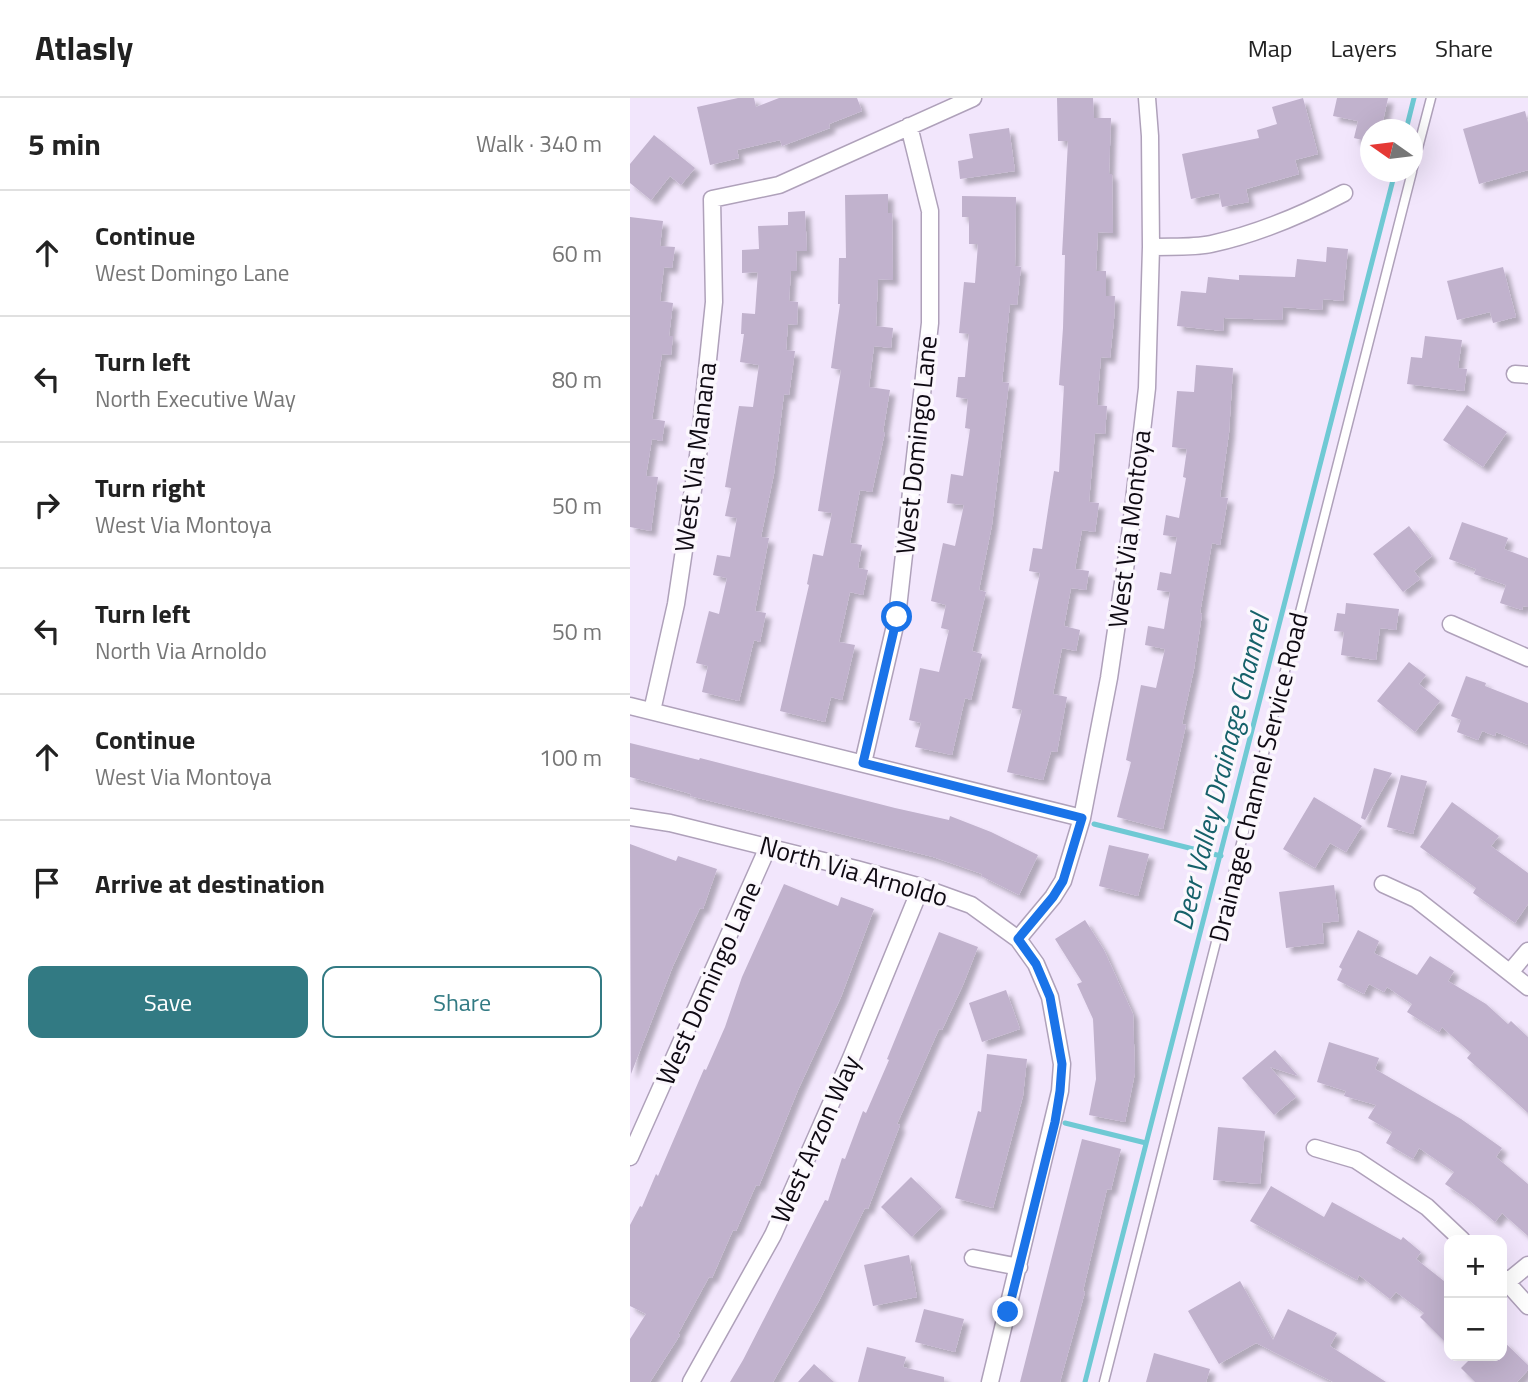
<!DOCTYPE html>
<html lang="en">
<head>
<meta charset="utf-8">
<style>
	:root { --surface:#fff; --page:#f6f6f6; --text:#222; --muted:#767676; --line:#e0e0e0; --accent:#327a83 }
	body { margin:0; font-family:"Titillium Web",sans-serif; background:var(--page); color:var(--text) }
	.controls { position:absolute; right:21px; bottom:21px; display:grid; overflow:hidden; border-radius:14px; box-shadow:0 7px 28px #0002 }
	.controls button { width:63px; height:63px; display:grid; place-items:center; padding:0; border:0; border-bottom:2px solid var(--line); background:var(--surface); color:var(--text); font:35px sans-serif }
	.compass { position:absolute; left:730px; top:21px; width:63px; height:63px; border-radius:50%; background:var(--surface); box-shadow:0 7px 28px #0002; rotate:284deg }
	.stop { position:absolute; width:21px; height:21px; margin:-16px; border:5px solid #1a73e8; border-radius:50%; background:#fff }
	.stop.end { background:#1a73e8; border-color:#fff; box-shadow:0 2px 7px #0008 }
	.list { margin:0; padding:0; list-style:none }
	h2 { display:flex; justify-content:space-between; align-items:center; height:91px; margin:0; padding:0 28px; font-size:30px }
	h2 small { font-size:23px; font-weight:400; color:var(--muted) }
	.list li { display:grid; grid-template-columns:46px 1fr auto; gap:21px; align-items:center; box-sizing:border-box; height:126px; padding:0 28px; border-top:2px solid var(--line) }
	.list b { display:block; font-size:26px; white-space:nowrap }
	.list p { margin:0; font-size:23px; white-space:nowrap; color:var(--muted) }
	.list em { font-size:23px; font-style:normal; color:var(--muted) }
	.actions { display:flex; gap:14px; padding:21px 28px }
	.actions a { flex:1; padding:16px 0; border:2px solid var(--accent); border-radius:14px; text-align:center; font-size:24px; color:var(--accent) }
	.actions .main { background:var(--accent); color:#fff }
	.icon { flex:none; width:38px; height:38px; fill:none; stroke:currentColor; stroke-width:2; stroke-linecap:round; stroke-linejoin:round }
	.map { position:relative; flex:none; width:898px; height:1284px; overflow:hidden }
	header { display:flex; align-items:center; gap:42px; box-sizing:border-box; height:98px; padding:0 35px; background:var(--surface); border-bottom:2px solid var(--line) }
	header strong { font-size:33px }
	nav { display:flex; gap:38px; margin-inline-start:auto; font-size:24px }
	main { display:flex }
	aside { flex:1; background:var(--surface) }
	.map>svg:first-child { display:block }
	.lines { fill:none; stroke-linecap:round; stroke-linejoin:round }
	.stream { stroke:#6fc9d4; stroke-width:5 }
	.building { fill:#c1b2cd; filter:url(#shadow) }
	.service-casing { stroke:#afa1ba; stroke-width:11 }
	.minor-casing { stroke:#afa1ba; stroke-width:19 }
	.service { stroke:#fff; stroke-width:8 }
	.minor { stroke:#fff; stroke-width:16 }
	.route { stroke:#1a73e8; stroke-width:9 }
	.labels { text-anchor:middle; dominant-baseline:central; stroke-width:7; stroke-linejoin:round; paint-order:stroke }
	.street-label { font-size:26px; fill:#0f0a13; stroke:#fbf7fd }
	.water-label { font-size:28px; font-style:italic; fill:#16616a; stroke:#fbf7fd }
</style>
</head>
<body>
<header>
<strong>Atlasly</strong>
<nav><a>Map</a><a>Layers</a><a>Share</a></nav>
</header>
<main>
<aside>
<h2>5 min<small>Walk · 340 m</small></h2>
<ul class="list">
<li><svg class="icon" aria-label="ahead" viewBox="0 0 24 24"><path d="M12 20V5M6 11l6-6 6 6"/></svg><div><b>Continue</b><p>West Domingo Lane</p></div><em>60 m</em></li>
<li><svg class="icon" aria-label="left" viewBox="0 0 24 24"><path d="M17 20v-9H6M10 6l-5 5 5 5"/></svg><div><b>Turn left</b><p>North Executive Way</p></div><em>80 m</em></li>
<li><svg class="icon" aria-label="right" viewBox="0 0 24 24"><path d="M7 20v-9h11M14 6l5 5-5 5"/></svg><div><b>Turn right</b><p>West Via Montoya</p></div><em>50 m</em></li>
<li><svg class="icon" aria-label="left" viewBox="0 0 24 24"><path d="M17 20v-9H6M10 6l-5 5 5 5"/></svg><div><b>Turn left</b><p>North Via Arnoldo</p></div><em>50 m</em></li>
<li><svg class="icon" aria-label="ahead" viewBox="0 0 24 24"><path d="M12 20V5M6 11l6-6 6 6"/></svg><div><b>Continue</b><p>West Via Montoya</p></div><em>100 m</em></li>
<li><svg class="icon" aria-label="arrive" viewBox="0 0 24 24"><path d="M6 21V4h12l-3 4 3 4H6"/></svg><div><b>Arrive at destination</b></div></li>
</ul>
<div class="actions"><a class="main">Save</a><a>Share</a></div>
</aside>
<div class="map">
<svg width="898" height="1284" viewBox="0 0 898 1284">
	<defs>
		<filter id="shadow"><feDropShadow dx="5.5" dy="5.5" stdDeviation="2" flood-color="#0004"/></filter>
	</defs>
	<rect width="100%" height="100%" fill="#f2e6fc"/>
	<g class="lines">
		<path class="stream" d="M 776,32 L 784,0
			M 464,726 L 591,758
			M 435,1025 L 516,1045
			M 455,1284 L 765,74"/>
	</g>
	<path class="building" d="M 108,0 L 124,0 L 126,9 L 149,0 L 227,0 L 232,13 L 199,26 L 200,30 L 152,48 L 150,42 L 107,52 L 109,60 L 80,67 L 67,9 Z
		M 427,0 L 463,0 L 464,20 L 481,20 L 479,76 L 482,76 L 483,135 L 468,134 L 466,173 L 476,173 L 476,198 L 485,198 L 484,222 L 480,260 L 471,259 L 467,307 L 477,308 L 475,336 L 465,335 L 459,404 L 469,405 L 465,434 L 452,432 L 445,471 L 459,473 L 456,492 L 441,490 L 434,528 L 450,532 L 446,553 L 432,550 L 423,596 L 437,599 L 427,654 L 421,653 L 413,682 L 377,674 L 392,612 L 382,610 L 410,475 L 399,473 L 403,450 L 412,451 L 424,373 L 429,374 L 434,288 L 429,287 L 433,230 L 435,157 L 432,157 L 438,43 L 428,43 Z
		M 673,0 L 688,56 L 665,62 L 669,76 L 616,91 L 619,104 L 592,109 L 589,95 L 561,101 L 552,56 L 629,40 L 627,32 L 647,26 L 642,9 Z
		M 707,0 L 758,0 L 751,32 L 740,32 L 740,44 L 724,40 L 728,23 L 703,18 Z
		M 895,13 L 898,25 L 898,72 L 849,86 L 833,31 Z
		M 379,30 L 385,73 L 330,81 L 328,63 L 343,60 L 339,36 Z
		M 24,37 L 65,70 L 51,87 L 40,78 L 21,102 L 0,85 L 0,66 Z
		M 258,96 L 258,115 L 262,115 L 263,182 L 248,181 L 246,228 L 263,230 L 261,250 L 244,248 L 239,289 L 260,292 L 253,334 L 255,334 L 242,394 L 230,392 L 220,445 L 232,447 L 228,470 L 238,472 L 233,497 L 220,494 L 209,544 L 225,547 L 212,602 L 201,599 L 195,624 L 150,613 L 179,487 L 177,486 L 183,456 L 193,458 L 202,415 L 188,413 L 211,272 L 201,270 L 210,206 L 208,206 L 209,160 L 216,160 L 215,97 Z
		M 332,98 L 386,99 L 385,168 L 391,169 L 387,207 L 380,206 L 372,284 L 379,285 L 362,427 L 349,492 L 356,494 L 342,553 L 352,556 L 341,602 L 335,600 L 322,657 L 285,649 L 291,625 L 279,622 L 290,570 L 309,574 L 319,532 L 311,530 L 316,507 L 301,503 L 313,445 L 325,448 L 334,407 L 317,405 L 321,376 L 333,378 L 340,331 L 335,330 L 338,301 L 326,299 L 328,279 L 335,279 L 339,236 L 329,235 L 334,184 L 345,185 L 348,146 L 339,146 L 339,119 L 332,119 Z
		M 175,113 L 177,153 L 166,153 L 167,173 L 161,173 L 159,203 L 168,204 L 167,227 L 158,226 L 156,252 L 165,253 L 159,297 L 154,296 L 144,376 L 131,439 L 139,440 L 125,513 L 136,515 L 130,544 L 124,542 L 109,603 L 72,594 L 78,568 L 66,565 L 79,513 L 89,516 L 97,480 L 83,477 L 87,457 L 100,459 L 107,420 L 95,418 L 101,390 L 95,389 L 109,308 L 123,309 L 129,267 L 110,264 L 114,236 L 111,236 L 112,215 L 125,216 L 128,174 L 112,175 L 112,152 L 129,151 L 128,128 L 158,127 L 158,114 Z
		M 0,119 L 33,123 L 30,148 L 45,149 L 42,170 L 34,169 L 30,203 L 43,205 L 39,238 L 43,238 L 41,257 L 32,256 L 22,321 L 35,323 L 32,343 L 22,341 L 16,378 L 28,379 L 21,433 L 0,429 Z
		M 697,149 L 718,151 L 713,203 L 693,201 L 692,212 L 653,209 L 652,222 L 594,220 L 593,233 L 547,228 L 551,193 L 576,195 L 578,179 L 609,182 L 609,177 L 665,179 L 667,161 L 696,164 Z
		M 873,169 L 886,219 L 863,225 L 860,214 L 827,222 L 817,183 Z
		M 795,238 L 832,242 L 828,270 L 837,271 L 834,293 L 777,286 L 781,259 L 792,260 Z
		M 566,267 L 603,270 L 599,335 L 590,399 L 598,400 L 590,447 L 582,445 L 570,515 L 572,516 L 564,571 L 552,626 L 556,627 L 533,731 L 487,719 L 501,664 L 496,662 L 511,587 L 526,590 L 535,551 L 515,547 L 518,528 L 534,531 L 540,494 L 527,492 L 530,474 L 541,476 L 547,439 L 533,437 L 536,417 L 549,420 L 556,380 L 553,379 L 557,351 L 542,349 L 547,293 L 564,294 Z
		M 837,307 L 877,334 L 853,369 L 813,342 Z
		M 832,424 L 878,440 L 874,451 L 898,460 L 898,509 L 893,508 L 892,512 L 870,505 L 876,487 L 844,476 L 846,471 L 819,461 Z
		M 779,428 L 802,458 L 784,473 L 790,481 L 773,494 L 743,456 Z
		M 716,505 L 769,511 L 766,532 L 750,530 L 746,562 L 711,557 L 714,534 L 704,533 L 707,515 L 715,516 Z
		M 779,564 L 796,577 L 789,586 L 810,603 L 785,634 L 747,603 Z
		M 836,578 L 856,585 L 855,588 L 898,605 L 898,647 L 866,634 L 865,638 L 852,633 L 848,642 L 827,634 L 831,622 L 821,618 Z
		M 0,645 L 69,662 L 70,660 L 265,710 L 319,722 L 320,718 L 361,734 L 408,757 L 389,797 L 351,778 L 352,776 L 303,759 L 60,698 L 61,696 L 0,679 Z
		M 744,670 L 762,675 L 735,722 L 731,720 Z
		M 771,677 L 797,683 L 783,736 L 757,729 Z
		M 684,699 L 732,728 L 716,754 L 700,745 L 685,770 L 653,751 Z
		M 822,704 L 869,738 L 861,748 L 898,775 L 898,806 L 885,825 L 843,795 L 846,790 L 790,749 Z
		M 0,746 L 46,763 L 48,758 L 87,771 L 73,811 L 70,810 L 43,868 L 1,976 Z
		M 479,747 L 519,756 L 508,798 L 469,788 Z
		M 154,786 L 208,808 L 211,799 L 244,811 L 211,899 L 168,992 L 129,1088 L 126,1087 L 106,1133 L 103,1132 L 82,1180 L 79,1179 L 48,1236 L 50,1237 L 20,1284 L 0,1284 L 0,1241 L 16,1216 L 0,1208 L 0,1127 L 10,1108 L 12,1109 L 26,1076 L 28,1078 L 74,971 L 76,972 L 95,929 L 112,879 Z
		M 704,787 L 709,823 L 692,825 L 694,845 L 656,850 L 649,794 Z
		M 455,822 L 474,852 L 503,916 L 505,975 L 495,1024 L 459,1017 L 466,981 L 463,921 L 447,886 L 452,884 L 425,841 Z
		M 728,832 L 749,843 L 744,855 L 787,877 L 800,858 L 824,873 L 818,883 L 856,906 L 878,926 L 881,923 L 898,939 L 898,1015 L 837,960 L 841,955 L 812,929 L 809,934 L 777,914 L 782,906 L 757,889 L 754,894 L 739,886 L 734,896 L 707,882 L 712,871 L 709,869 Z
		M 309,834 L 348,849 L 333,887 L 312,932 L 309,931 L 267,1026 L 270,1027 L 238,1111 L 235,1110 L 190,1201 L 143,1284 L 100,1284 L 113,1262 L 195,1102 L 198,1103 L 212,1060 L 215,1061 L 233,1013 L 236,1015 L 259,962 L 257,961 Z
		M 376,892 L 390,931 L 352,944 L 339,905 Z
		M 699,944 L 749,960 L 745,971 L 831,1021 L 872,1050 L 866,1059 L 898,1086 L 898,1138 L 872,1115 L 865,1124 L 840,1103 L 815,1086 L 824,1074 L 789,1050 L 783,1061 L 756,1045 L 762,1034 L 738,1020 L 746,1007 L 714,998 L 716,993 L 687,984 Z
		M 645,952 L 668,978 L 640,969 L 666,999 L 644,1017 L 612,980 Z
		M 357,956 L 397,961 L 393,998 L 363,1110 L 325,1100 L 348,1013 L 351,1014 Z
		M 588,1029 L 635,1033 L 630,1086 L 583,1082 Z
		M 452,1041 L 491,1051 L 481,1092 L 477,1091 L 453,1193 L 455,1194 L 430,1284 L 390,1284 Z
		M 281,1079 L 312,1109 L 282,1139 L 251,1109 Z
		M 641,1088 L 694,1119 L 702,1104 L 771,1142 L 773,1139 L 791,1154 L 786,1161 L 819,1187 L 819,1248 L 790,1219 L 794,1215 L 766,1194 L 760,1201 L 729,1177 L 727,1182 L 620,1123 Z
		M 279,1157 L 287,1199 L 243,1208 L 234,1167 Z
		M 610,1183 L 643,1242 L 658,1211 L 707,1235 L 700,1248 L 756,1284 L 703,1284 L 626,1245 L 589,1266 L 558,1213 Z
		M 294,1211 L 334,1221 L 325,1254 L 285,1244 Z
		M 872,1242 L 898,1267 L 898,1272 L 887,1284 L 845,1284 L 831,1270 L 843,1258 L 872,1258 Z
		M 237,1249 L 276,1259 L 273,1269 L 314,1279 L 314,1284 L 228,1284 Z
		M 524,1255 L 580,1271 L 576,1284 L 516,1284 Z
		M 184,1266 L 204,1284 L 168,1284 Z"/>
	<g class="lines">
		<defs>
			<path id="service" d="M 782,73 L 801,0
				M 474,1284 L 782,74"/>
			<path id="minor" d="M 521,149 C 540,148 562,150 581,146 C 627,136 672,117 714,95
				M 885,276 L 898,277
				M 821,526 L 898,560
				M 0,608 L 452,720
				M 22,613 L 46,506 L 68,358 L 84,204 L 82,101 L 149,87 L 343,0
				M 233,665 L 267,519 L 300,225 L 300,113 L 279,28
				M 0,719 L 40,725 L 226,771 L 291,789 L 341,807 L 388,841 L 406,866 L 420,899 L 432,966 L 430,993 L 360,1284
				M 753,786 L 786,801 L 898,889
				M 388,841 L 423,799 L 433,783 L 452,720 L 479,580 L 500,437 L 517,290 L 521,149 L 520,38 L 517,0
				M 881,873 L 898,853
				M 685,1050 L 726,1062 L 797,1109 L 832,1142
				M 0,1059 L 138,749
				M 343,1160 L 389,1169
				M 872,1179 L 898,1208
				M 877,1184 L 898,1167
				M 61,1284 L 143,1137 L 221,960 L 291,789"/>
		</defs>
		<use href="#service" class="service-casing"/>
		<use href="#minor" class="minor-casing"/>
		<use href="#service" class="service"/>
		<use href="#minor" class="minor"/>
	</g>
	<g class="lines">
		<path class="route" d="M 267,519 L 233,665 L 452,720 L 433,783 L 423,799 L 388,841 L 406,866 L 420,899 L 432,966 L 430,993 L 425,1024 L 378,1214"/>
	</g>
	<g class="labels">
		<g class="street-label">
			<text transform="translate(286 347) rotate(-84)">West Domingo Lane</text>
			<text transform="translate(65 359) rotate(-83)">West Via Manana</text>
			<text transform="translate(499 431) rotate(-83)">West Via Montoya</text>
			<text transform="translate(628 679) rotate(-76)">Drainage Channel Service Road</text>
			<text transform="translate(224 773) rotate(16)">North Via Arnoldo</text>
			<text transform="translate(78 885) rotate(-66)">West Domingo Lane</text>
			<text transform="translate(185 1041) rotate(-66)">West Arzon Way</text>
		</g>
		<g class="water-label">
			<text transform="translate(590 674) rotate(-76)">Deer Valley Drainage Channel</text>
		</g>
	</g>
</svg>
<div class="controls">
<button>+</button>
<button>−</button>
</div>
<svg class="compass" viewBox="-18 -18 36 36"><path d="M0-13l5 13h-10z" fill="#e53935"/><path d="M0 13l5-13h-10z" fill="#767676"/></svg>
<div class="stop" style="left:267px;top:519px"></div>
<div class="stop end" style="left:378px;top:1214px"></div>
</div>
</main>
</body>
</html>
